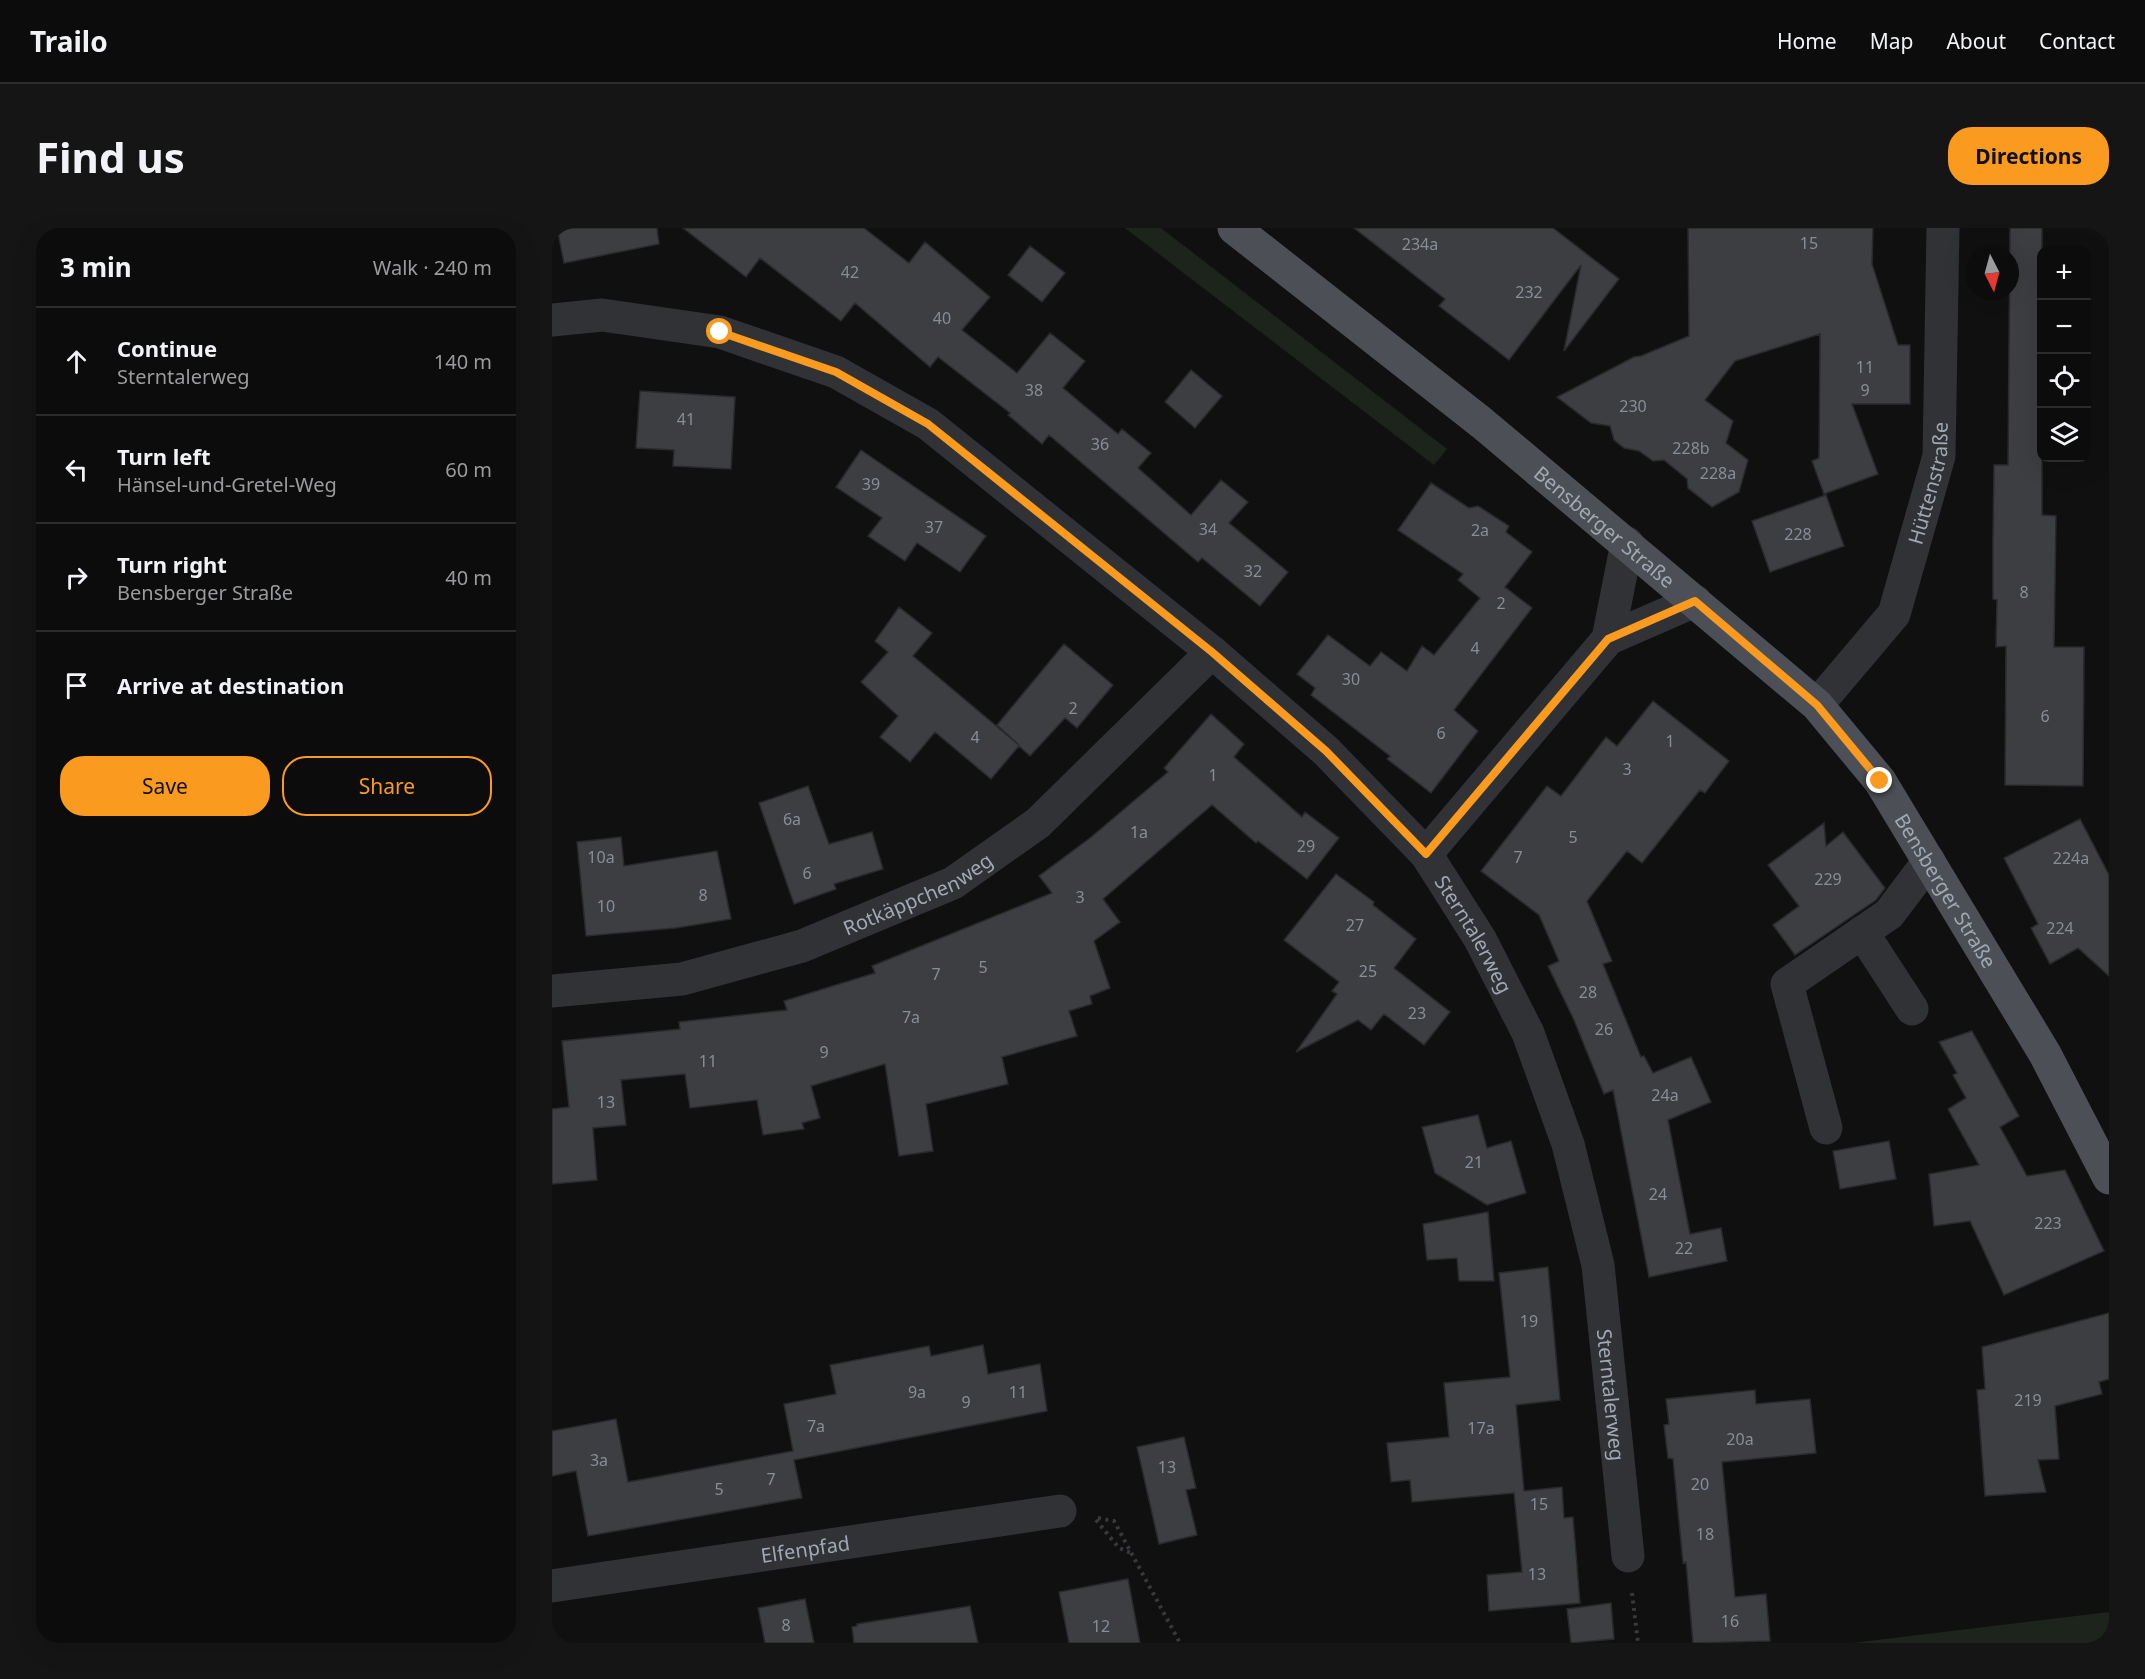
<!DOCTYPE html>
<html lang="en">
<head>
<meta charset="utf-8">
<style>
	:root { --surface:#0c0c0d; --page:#151516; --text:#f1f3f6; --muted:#9a9b9d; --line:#2c2c2e; --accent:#fa9b1f }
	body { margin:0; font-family:"Noto Sans",sans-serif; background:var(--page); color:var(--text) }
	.controls { position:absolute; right:18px; top:18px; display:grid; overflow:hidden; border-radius:12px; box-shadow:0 6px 24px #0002 }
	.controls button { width:54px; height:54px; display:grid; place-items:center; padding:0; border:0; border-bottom:2px solid var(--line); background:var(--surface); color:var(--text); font:30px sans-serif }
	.compass { position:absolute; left:1413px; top:18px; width:54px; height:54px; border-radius:50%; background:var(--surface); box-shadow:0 6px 24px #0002; rotate:174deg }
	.stop { position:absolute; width:18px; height:18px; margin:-14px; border:4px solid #fa9b1f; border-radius:50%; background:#fff }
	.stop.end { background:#fa9b1f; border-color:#fff; box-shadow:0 2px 6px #0008 }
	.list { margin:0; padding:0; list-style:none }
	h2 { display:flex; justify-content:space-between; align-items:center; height:78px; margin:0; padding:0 24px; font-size:26px }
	h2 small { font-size:20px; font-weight:400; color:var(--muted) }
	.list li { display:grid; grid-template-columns:39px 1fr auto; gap:18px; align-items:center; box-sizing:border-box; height:108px; padding:0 24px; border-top:2px solid var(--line) }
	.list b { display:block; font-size:22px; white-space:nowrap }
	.list p { margin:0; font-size:20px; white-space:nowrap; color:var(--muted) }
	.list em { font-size:20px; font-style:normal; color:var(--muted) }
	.actions { display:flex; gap:12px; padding:18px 24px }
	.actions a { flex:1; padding:14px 0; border:2px solid var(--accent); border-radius:24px; text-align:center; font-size:21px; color:var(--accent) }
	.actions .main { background:var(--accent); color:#111 }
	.icon { flex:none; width:33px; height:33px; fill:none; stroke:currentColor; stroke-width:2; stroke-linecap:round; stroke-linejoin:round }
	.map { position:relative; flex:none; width:1557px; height:1415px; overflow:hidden; border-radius:24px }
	header { display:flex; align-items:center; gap:36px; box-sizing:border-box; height:84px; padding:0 30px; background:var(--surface); border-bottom:2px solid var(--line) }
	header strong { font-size:28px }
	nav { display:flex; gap:33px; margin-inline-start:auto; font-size:21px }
	.intro { display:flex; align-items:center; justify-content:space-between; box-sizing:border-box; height:144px; padding:0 36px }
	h1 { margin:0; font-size:42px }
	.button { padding:15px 27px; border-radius:24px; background:var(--accent); color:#111; font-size:21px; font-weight:700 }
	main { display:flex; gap:36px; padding:0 36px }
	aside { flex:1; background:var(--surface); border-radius:24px; box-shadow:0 6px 24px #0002 }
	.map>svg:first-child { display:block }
	.green { fill:#1c241c }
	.building { fill:#3c3e41; stroke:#2a2a2d; stroke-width:1.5 }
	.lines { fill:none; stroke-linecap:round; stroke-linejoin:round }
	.path { stroke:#37393d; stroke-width:4; stroke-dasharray:3 4.5; stroke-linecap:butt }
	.minor { stroke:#313236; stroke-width:33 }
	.major { stroke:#4c4f56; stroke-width:33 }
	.route { stroke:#fa9b1f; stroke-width:8 }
	.labels { text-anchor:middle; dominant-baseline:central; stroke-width:4.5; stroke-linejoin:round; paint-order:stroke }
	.number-label { font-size:16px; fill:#878e96 }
	.street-label { font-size:20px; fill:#a0a8b3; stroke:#0b0b0c }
</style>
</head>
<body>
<header>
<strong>Trailo</strong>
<nav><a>Home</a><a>Map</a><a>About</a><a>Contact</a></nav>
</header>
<div class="intro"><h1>Find us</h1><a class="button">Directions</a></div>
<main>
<aside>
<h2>3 min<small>Walk · 240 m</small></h2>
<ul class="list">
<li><svg class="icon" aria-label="ahead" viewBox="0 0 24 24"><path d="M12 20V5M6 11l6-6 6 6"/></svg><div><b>Continue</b><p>Sterntalerweg</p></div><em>140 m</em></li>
<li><svg class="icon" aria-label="left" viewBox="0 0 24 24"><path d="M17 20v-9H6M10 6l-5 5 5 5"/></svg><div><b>Turn left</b><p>Hänsel-und-Gretel-Weg</p></div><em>60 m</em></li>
<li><svg class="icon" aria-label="right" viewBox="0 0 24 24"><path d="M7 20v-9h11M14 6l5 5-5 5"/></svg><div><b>Turn right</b><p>Bensberger Straße</p></div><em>40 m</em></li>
<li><svg class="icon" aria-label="arrive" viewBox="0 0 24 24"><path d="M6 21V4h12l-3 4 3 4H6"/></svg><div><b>Arrive at destination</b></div></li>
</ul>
<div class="actions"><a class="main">Save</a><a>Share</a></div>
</aside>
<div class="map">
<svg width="1557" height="1415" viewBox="0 0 1557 1415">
	<rect width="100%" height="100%" fill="#101011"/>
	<path class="green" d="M 573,0 L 609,0 L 895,221 L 882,237 Z
		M 1557,1384 L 1557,1415 L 1300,1415 Z"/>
	<path class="building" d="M 5,0 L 105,0 L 107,16 L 12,35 Z
		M 131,0 L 312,0 L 357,35 L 373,14 L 438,69 L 410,102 L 465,145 L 498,105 L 533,133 L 511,160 L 566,206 L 570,201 L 599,225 L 586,240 L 639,287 L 669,252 L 696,274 L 677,295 L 736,344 L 708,378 L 650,330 L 646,334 L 497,207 L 490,216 L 456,187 L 458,185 L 386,129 L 378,139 L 303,75 L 289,93 L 208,30 L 194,49 Z
		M 802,0 L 1001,0 L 1067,51 L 1012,123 L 1029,37 L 957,132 L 887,78 L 893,71 Z
		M 1136,0 L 1321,0 L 1320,36 L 1346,117 L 1358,117 L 1358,176 L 1300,176 L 1326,246 L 1272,266 L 1260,233 L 1267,230 L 1268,106 L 1183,133 L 1153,172 L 1181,193 L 1174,215 L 1196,232 L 1187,264 L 1160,279 L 1136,260 L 1135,251 L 1112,232 L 1101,233 L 1087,223 L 1072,220 L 1062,212 L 1058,198 L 1039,195 L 1005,169 L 1082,129 L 1089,128 L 1137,108 Z
		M 1458,0 L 1490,0 L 1490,287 L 1504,288 L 1502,419 L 1532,419 L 1531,558 L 1453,557 L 1454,418 L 1444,419 L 1445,372 L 1441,371 L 1441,311 L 1442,237 L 1456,237 Z
		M 478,18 L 513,45 L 490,74 L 456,47 Z
		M 639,142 L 670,168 L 643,200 L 613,174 Z
		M 88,163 L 183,169 L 179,241 L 121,238 L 122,222 L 84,220 Z
		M 309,222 L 434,308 L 408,344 L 365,315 L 353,333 L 316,308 L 330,290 L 284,259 Z
		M 879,255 L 917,280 L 926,278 L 957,298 L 954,304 L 980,324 L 953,359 L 980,380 L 902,482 L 926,503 L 879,565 L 835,531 L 838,528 L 759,467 L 763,460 L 745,446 L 776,407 L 818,438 L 829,424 L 855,443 L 870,418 L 882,427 L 928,370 L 906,352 L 911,346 L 846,302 Z
		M 1274,267 L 1292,318 L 1218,344 L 1200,293 Z
		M 347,379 L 380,405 L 361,428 L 467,517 L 445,497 L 512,416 L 561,457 L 525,500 L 513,490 L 478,528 L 467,518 L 439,551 L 383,504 L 358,534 L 328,509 L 346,488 L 309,454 L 336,424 L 323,413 Z
		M 1101,473 L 1177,533 L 1153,565 L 1148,562 L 1090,635 L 1075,623 L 1035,673 L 1060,733 L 1051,736 L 1089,829 L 1092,828 L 1101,845 L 1139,829 L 1159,874 L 1116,892 L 1138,1006 L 1169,1000 L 1175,1033 L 1097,1049 L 1061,862 L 1052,866 L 1022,792 L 996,738 L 1007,733 L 987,687 L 929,643 L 995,558 L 1009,568 L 1054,509 L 1065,518 Z
		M 659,486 L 692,516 L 682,529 L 750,589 L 753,584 L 787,610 L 755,651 L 706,613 L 704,615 L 660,577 L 551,671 L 568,694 L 542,713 L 558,760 L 538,768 L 540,776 L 517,783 L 525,808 L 450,829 L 456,856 L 374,876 L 381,923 L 347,928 L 333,836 L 259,858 L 268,890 L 250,895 L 252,901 L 211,907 L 205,872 L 138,880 L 133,846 L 69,852 L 74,897 L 41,900 L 45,952 L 0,956 L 0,881 L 17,879 L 10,813 L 128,801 L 127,794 L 235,782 L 232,773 L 323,745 L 320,738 L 500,665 L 487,648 L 538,610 L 616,544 L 612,540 Z
		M 256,558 L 277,616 L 320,604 L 331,641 L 282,656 L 284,661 L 242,676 L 207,575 Z
		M 1528,591 L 1557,647 L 1557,748 L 1526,720 L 1498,736 L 1479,700 L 1486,696 L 1452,630 Z
		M 1272,595 L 1274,618 L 1291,604 L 1333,660 L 1324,672 L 1243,727 L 1221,697 L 1247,678 L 1216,637 Z
		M 69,609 L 72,638 L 165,623 L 179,691 L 124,700 L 34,708 L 25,614 Z
		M 784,646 L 822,674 L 821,677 L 864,711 L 842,740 L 898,784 L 872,817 L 832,786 L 819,802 L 806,792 L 744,824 L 785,766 L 780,763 L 787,754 L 732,712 Z
		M 1420,803 L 1467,888 L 1448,899 L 1475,948 L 1513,942 L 1552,1023 L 1452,1067 L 1418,993 L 1382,998 L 1377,946 L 1427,937 L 1396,881 L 1414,870 L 1401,847 L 1405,845 L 1387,814 Z
		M 926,887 L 935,920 L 959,913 L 974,965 L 935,977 L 883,945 L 870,899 Z
		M 1337,913 L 1344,951 L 1288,961 L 1281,923 Z
		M 936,984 L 942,1053 L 907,1053 L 905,1030 L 875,1032 L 871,996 Z
		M 996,1039 L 1008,1172 L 964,1177 L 972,1263 L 1010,1259 L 1012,1290 L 1021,1289 L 1028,1375 L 937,1383 L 935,1347 L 970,1344 L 962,1265 L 860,1274 L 858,1252 L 839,1254 L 835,1215 L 897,1209 L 892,1155 L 958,1149 L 947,1045 Z
		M 1557,1085 L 1557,1151 L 1547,1154 L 1550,1166 L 1503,1178 L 1507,1231 L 1486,1232 L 1494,1264 L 1433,1268 L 1425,1162 L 1433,1161 L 1430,1119 Z
		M 431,1117 L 436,1146 L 488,1136 L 495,1183 L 242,1232 L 250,1270 L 36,1308 L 24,1243 L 0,1248 L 0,1203 L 64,1191 L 76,1254 L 241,1223 L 232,1176 L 284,1166 L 278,1137 L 377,1118 L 379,1128 Z
		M 1203,1162 L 1204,1176 L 1258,1171 L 1264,1225 L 1170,1234 L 1183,1369 L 1214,1366 L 1218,1413 L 1141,1415 L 1134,1334 L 1131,1335 L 1121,1231 L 1116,1230 L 1112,1197 L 1117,1196 L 1114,1171 Z
		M 632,1209 L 644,1260 L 634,1262 L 645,1307 L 607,1316 L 585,1219 Z
		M 576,1351 L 588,1415 L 517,1415 L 507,1364 Z
		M 253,1371 L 262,1415 L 213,1415 L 206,1380 Z
		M 1059,1375 L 1062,1411 L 1019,1415 L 1015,1381 Z
		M 418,1378 L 426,1415 L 302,1415 L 300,1399 L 305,1398 L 305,1396 Z"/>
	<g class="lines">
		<path class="path" d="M 546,1290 L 562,1293 L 628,1415
			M 544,1292 L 567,1320 L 579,1325
			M 1080,1365 L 1086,1415"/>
		<g class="minor">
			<path id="s1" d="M 0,92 L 50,87 L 168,104 L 284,144 L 376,196 L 660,424 L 774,523 L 874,626 L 928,711 L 976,805 L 1016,916 L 1046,1037 L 1076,1328"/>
			<path d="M 1056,411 L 1075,315"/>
			<path id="s2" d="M 1265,477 L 1342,386 L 1387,228 L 1391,0"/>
			<path d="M 874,626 L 1056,411 L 1143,373"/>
			<path d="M 1310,704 L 1360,781"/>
			<path id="s3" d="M 0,763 L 130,751 L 250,718 L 401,655 L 486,595 L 660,424"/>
			<path d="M 1274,900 L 1235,756 L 1337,686 L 1377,633"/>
			<path id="s4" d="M 0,1358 L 508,1283"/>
		</g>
		<path class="major" id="s5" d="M 682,0 L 930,195 L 1265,477 L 1328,553 L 1493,826 L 1557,950"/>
	</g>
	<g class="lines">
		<path class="route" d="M 168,104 L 284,144 L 376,196 L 660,424 L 774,523 L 874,626 L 1056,411 L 1143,373 L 1265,477 L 1328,553"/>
	</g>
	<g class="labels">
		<g class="number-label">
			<text x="1257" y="15">15</text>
			<text x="868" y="16">234a</text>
			<text x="298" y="44">42</text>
			<text x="977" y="64">232</text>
			<text x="390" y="90">40</text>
			<text x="1313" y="139">11</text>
			<text x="482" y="162">38</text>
			<text x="1313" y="162">9</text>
			<text x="1081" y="178">230</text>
			<text x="134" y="191">41</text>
			<text x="548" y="216">36</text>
			<text x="1139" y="220">228b</text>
			<text x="1166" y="245">228a</text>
			<text x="319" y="256">39</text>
			<text x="382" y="299">37</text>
			<text x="656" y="301">34</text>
			<text x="928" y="302">2a</text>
			<text x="1246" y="306">228</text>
			<text x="701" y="343">32</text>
			<text x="1472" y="364">8</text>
			<text x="949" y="375">2</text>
			<text x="923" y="420">4</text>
			<text x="799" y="451">30</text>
			<text x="521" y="480">2</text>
			<text x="1493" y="488">6</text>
			<text x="889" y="505">6</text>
			<text x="423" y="509">4</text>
			<text x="1118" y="513">1</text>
			<text x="1075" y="541">3</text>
			<text x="661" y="547">1</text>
			<text x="240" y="591">6a</text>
			<text x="587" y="604">1a</text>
			<text x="1021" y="609">5</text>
			<text x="754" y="618">29</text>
			<text x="49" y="629">10a</text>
			<text x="966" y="629">7</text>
			<text x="1519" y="630">224a</text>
			<text x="255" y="645">6</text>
			<text x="1276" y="651">229</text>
			<text x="151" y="667">8</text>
			<text x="528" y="669">3</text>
			<text x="54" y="678">10</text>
			<text x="803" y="697">27</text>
			<text x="1508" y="700">224</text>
			<text x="431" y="739">5</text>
			<text x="816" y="743">25</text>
			<text x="384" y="746">7</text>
			<text x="1036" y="764">28</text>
			<text x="865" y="785">23</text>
			<text x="359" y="789">7a</text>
			<text x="1052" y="801">26</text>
			<text x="272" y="824">9</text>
			<text x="156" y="833">11</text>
			<text x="1113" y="867">24a</text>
			<text x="54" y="874">13</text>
			<text x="922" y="934">21</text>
			<text x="1106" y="966">24</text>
			<text x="1496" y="995">223</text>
			<text x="1132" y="1020">22</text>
			<text x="977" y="1093">19</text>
			<text x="365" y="1164">9a</text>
			<text x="466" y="1164">11</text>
			<text x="1476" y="1172">219</text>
			<text x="414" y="1174">9</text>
			<text x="264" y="1198">7a</text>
			<text x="929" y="1200">17a</text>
			<text x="1188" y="1211">20a</text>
			<text x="47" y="1232">3a</text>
			<text x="615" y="1239">13</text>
			<text x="219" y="1251">7</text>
			<text x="1148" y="1256">20</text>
			<text x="167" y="1261">5</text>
			<text x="987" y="1276">15</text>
			<text x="1153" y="1306">18</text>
			<text x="985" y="1346">13</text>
			<text x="1178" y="1393">16</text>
			<text x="234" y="1397">8</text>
			<text x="549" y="1398">12</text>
		</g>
		<g class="street-label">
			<text stroke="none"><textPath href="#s2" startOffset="255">Hüttenstraße</textPath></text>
			<text stroke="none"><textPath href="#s5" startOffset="476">Bensberger Straße</textPath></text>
			<text stroke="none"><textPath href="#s5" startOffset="980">Bensberger Straße</textPath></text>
			<text stroke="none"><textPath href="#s3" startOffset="382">Rotkäppchenweg</textPath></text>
			<text stroke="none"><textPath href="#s1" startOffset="1150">Sterntalerweg</textPath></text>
			<text stroke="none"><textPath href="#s1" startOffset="1636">Sterntalerweg</textPath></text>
			<text stroke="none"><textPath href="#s4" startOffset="256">Elfenpfad</textPath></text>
		</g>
	</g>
</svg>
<div class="controls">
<button>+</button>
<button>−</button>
<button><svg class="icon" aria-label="locate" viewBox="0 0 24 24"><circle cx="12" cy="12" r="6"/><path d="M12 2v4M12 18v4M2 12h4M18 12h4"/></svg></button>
<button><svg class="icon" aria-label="layers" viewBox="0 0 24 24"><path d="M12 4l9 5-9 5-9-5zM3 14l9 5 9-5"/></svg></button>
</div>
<svg class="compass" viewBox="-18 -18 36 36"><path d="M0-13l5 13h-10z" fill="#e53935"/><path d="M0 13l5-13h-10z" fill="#9a9b9d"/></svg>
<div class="stop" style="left:168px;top:104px"></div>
<div class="stop end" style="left:1328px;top:553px"></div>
</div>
</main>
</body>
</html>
